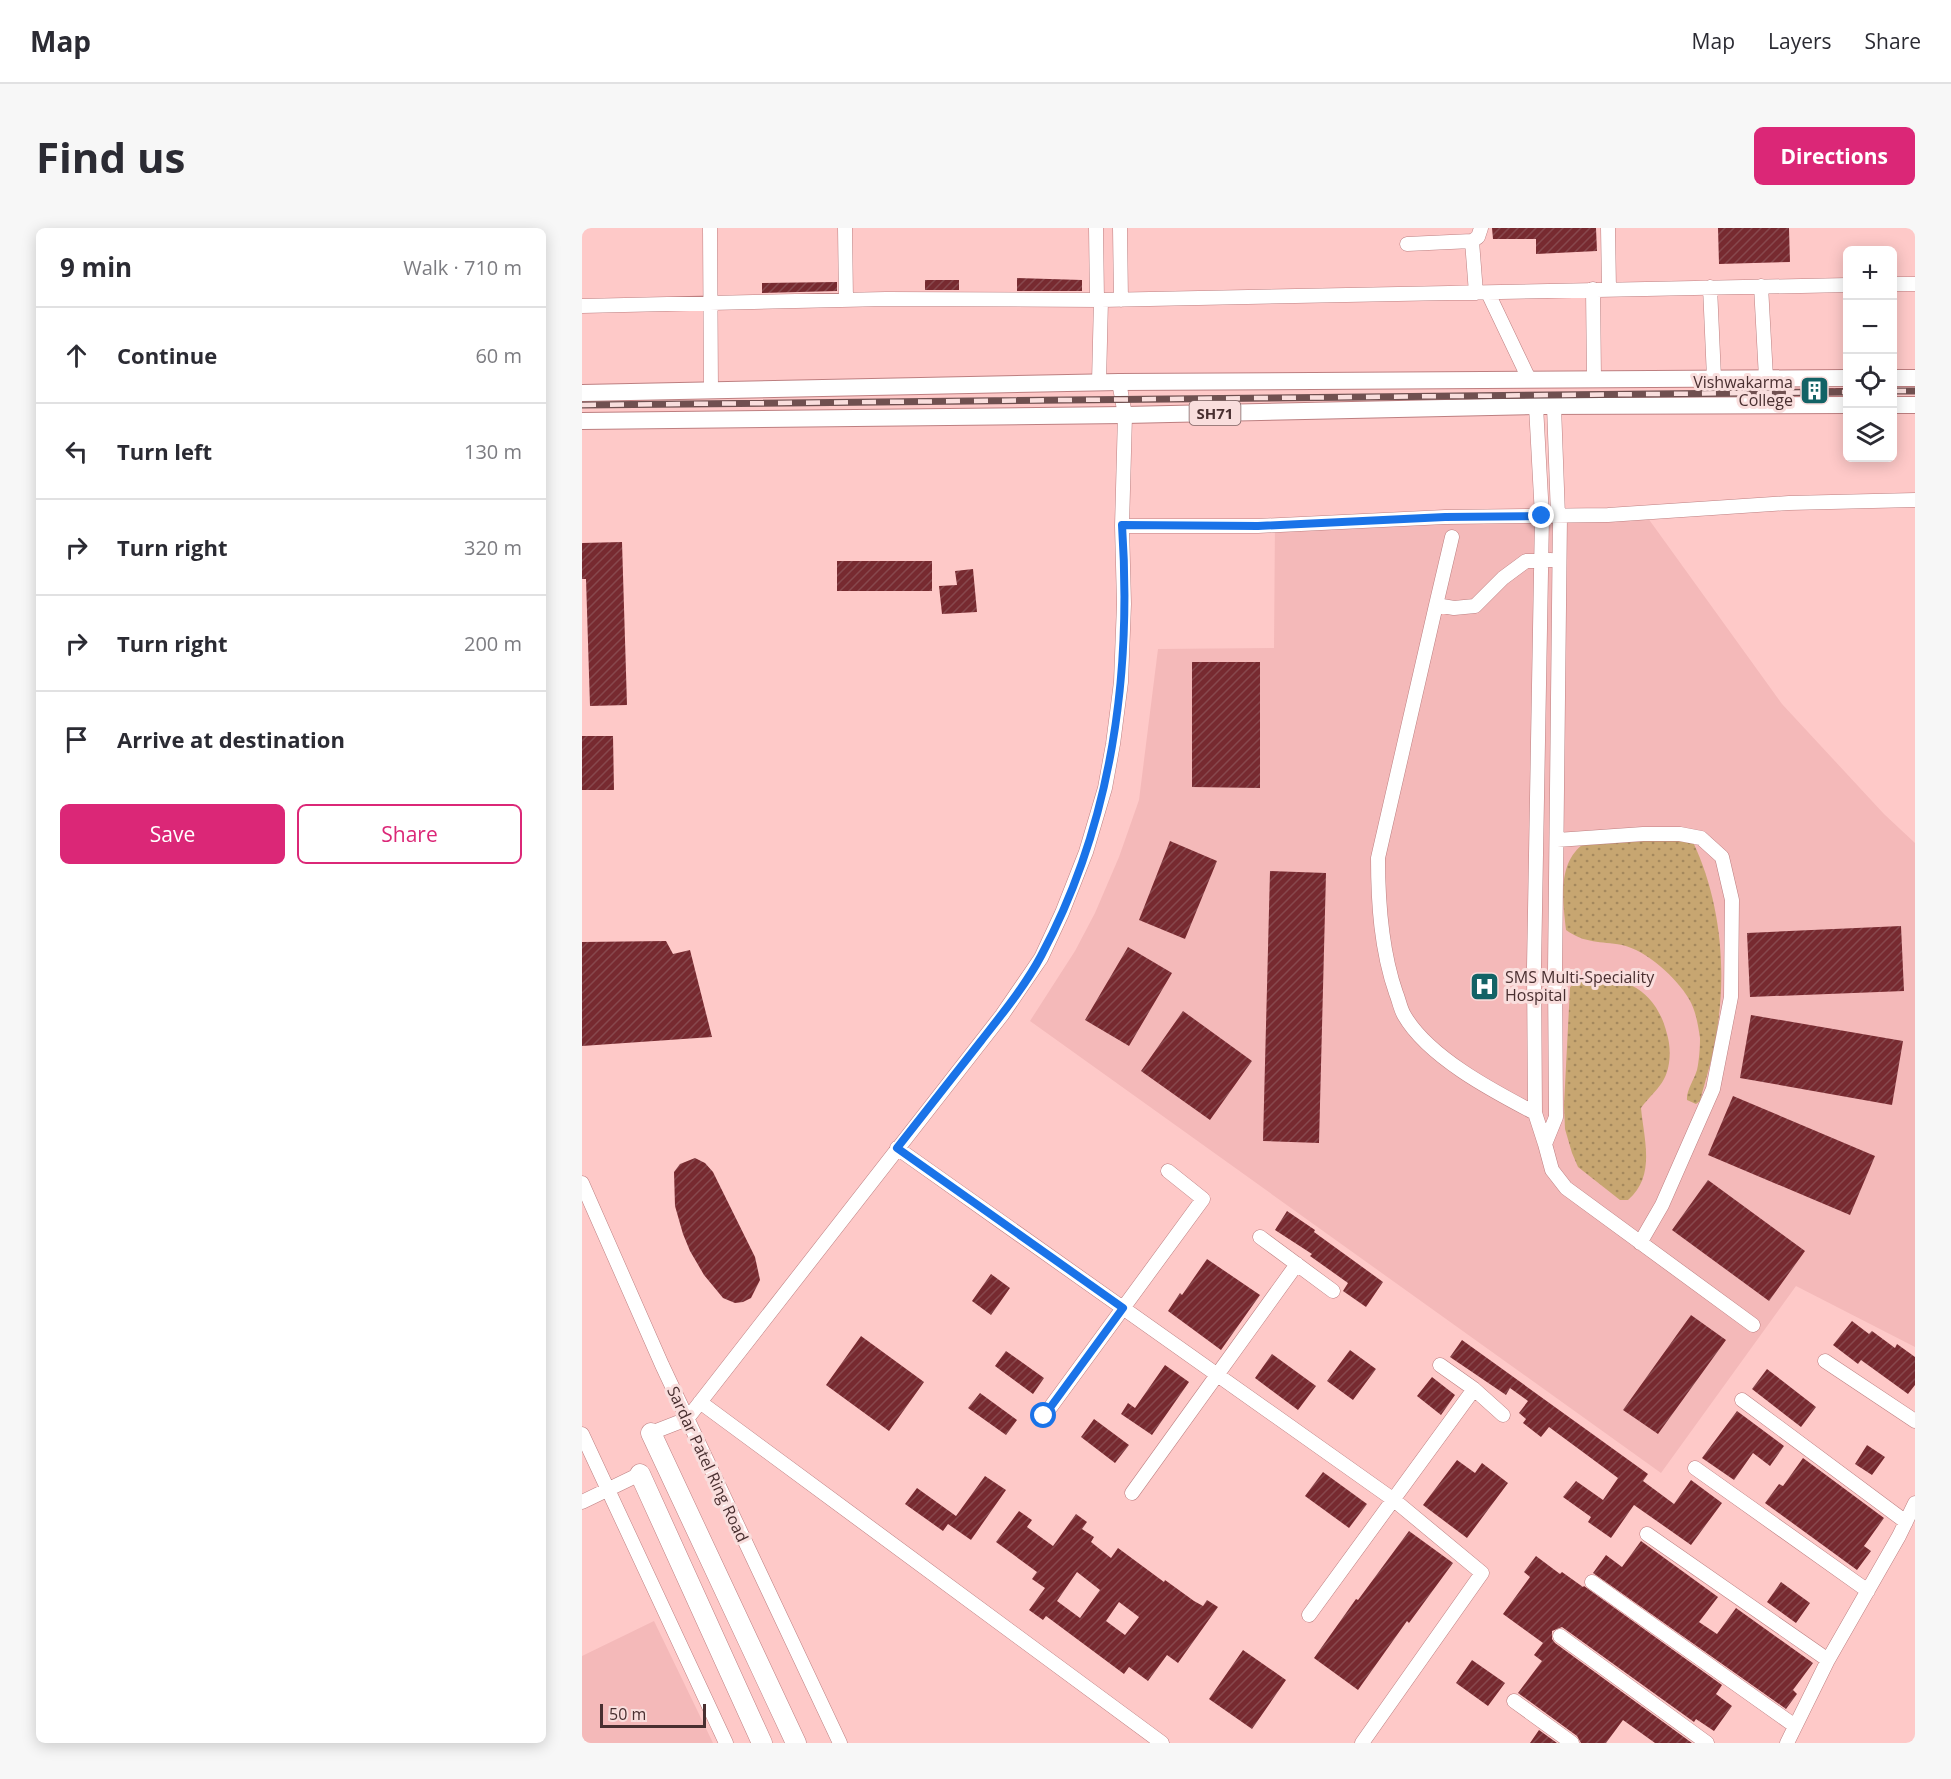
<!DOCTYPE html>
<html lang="en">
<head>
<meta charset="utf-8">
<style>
	:root { --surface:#fff; --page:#f7f7f7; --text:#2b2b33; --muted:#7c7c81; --line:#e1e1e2; --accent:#db2777 }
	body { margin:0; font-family:"Open Sans",sans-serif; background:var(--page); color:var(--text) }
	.controls { position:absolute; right:18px; top:18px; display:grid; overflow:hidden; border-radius:9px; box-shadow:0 3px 15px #0003 }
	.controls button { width:54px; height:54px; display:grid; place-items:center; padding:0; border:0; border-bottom:2px solid var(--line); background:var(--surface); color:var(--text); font:30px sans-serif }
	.scale { position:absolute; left:18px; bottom:15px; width:106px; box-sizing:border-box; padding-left:6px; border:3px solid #492f30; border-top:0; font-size:16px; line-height:21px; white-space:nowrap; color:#492f30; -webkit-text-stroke:4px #f9dedd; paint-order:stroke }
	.stop { position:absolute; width:18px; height:18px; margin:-14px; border:4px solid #1a73e8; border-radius:50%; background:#fff }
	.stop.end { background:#1a73e8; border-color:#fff; box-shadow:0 2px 6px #0008 }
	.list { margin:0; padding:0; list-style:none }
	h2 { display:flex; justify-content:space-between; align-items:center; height:78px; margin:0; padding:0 24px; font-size:26px }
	h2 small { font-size:20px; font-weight:400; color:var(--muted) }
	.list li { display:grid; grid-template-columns:39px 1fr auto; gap:18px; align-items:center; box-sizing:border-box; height:96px; padding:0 24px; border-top:2px solid var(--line) }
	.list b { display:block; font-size:22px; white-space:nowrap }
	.list em { font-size:20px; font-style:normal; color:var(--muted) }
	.actions { display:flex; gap:12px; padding:18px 24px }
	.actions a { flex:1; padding:14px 0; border:2px solid var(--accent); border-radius:9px; text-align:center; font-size:21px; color:var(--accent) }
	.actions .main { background:var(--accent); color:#fff }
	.icon { flex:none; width:33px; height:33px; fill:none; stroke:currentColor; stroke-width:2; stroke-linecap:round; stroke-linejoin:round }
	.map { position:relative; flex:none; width:1333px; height:1515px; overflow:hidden; border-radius:9px }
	header { display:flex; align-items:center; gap:36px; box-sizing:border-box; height:84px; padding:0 30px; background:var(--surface); border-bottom:2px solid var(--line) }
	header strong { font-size:28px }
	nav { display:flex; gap:33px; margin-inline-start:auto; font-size:21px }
	.intro { display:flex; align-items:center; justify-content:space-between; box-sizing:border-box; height:144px; padding:0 36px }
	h1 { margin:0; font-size:42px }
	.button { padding:15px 27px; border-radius:9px; background:var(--accent); color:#fff; font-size:21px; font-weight:700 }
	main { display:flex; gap:36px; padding:0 36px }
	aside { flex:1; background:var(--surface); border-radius:9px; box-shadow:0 3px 15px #0003 }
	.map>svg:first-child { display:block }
	.built { fill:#f4b9b9 }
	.garden { fill:url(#garden-dots) }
	.building { fill:url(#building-hatch); fill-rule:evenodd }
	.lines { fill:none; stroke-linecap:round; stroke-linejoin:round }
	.minor-casing { stroke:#bd7f80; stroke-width:15 }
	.major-casing { stroke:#bd7f80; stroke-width:18 }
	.highway-casing { stroke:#bd7f80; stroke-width:21 }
	.minor { stroke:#fff; stroke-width:14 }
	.major { stroke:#fff; stroke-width:16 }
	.highway { stroke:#fff; stroke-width:20 }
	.rail-casing { stroke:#705050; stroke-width:7 }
	.rail { stroke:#f9dedd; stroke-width:4.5; stroke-dasharray:14; stroke-linecap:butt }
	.route { stroke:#1a73e8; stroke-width:8 }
	.labels { text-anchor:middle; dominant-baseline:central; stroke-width:6; stroke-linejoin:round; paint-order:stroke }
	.shield { fill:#f9dedd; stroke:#7e6464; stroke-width:1.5 }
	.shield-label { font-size:15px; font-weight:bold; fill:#492f30 }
	.poi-label { font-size:16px; fill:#492f30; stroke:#f9dedd; text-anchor:end }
	.street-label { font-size:16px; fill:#492f30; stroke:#f9dedd }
</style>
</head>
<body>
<header>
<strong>Map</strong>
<nav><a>Map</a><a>Layers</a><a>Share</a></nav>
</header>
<div class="intro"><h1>Find us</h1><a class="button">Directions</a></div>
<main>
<aside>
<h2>9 min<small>Walk · 710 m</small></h2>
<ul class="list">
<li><svg class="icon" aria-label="ahead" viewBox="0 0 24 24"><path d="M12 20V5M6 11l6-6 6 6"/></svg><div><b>Continue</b></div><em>60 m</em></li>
<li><svg class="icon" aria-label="left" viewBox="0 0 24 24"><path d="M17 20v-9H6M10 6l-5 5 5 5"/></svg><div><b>Turn left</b></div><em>130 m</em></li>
<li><svg class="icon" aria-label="right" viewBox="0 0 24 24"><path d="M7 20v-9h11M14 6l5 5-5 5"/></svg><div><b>Turn right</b></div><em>320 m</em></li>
<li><svg class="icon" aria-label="right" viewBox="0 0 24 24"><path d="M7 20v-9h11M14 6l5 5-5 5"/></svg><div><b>Turn right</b></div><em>200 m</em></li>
<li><svg class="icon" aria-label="arrive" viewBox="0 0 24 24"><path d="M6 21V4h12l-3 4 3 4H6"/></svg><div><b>Arrive at destination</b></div></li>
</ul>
<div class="actions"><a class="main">Save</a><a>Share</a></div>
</aside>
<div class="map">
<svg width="1333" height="1515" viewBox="0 0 1333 1515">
	<defs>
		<pattern id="garden-dots" width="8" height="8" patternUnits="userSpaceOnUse" patternTransform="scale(1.5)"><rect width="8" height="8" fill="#c7a671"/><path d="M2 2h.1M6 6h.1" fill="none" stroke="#a4885d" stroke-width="1.8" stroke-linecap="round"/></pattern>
		<pattern id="building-hatch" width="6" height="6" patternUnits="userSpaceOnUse" patternTransform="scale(1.5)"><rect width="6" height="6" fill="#772a30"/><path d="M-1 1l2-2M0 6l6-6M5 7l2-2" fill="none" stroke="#87484d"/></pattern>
	</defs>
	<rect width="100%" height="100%" fill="#fec9c8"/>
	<path class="built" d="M 1063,286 L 1200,476 L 1302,586 L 1333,615 L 1333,1119 L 1214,1058 L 1079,1245 L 448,793 L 493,723 L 513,685 L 537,629 L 557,572 L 576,421 L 692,420 L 693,291 Z
		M 72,1393 L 131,1515 L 0,1515 L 0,1428 Z"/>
	<path class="garden" d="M 1083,603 L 1111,614 C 1138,671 1145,740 1135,802 C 1132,826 1124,850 1118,873 L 1114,876 L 1105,872 C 1104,863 1112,852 1115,842 C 1117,833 1118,820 1118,810 C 1116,797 1114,783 1107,771 C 1095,750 1064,722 1040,717 C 1018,713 1004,716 984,702 C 981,674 975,637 1000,617 Z
		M 1004,746 C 1045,750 1074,762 1085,806 C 1089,819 1089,838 1082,851 C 1077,861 1066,870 1059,880 C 1062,912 1074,948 1046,972 L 1038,972 L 996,939 L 990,925 L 983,901 L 982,877 L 988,760 L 993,751 Z"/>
	<path class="building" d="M 910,0 L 1014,0 L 1015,23 L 954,26 L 954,11 L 911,11 Z
		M 1136,0 L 1207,0 L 1208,34 L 1137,36 Z
		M 435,50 L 500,52 L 500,63 L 435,63 Z
		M 343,52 L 377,52 L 377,62 L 343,62 Z
		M 255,54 L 255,63 L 180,65 L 180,55 Z
		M 1266,160 L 1266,166 L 1199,167 L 1199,161 Z
		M 1311,160 L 1333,160 L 1333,166 L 1311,166 Z
		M 40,314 L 45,477 L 8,478 L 4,351 L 0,351 L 0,315 Z
		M 255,333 L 350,333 L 350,363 L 255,363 Z
		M 391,341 L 395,384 L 360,386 L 357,358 L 375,357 L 373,343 Z
		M 610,434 L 678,434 L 678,560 L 610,559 Z
		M 0,508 L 31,508 L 32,562 L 0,562 Z
		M 588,613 L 635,633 L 603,711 L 557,692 Z
		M 688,643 L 744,645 L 737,915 L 681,913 Z
		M 1319,698 L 1322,763 L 1168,769 L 1165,705 Z
		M 84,713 L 91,726 L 108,722 L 130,809 L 0,818 L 0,714 Z
		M 546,719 L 590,745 L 547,818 L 503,792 Z
		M 601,783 L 670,833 L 628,892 L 559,843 Z
		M 1169,787 L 1321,813 L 1310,877 L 1158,850 Z
		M 1151,868 L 1293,928 L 1268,987 L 1126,927 Z
		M 113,930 L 123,935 L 131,944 L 173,1029 L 178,1052 L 169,1070 L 161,1074 L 153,1075 L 141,1070 L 122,1047 L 108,1023 L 101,1006 L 93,978 L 92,944 L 98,936 Z
		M 1126,952 L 1223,1023 L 1187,1073 L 1090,1002 Z
		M 705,983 L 733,1002 L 732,1004 L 801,1054 L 784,1079 L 761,1063 L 766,1055 L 728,1028 L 730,1026 L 693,1002 Z
		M 625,1031 L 678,1067 L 639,1122 L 586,1083 L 598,1065 L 600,1067 Z
		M 409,1046 L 428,1060 L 409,1087 L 390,1073 Z
		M 1109,1087 L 1144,1112 L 1076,1206 L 1041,1182 Z
		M 1270,1093 L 1287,1106 L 1290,1103 L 1313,1120 L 1315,1116 L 1333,1129 L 1333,1157 L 1326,1166 L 1279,1132 L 1276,1136 L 1251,1117 Z
		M 279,1108 L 342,1154 L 307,1203 L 244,1157 Z
		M 880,1112 L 1066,1246 L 1061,1253 L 1092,1276 L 1109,1252 L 1140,1275 L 1109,1317 L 1052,1277 L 1029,1310 L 1006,1294 L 1009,1289 L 981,1269 L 994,1253 L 1021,1272 L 1036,1250 L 967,1199 L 959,1209 L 941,1195 L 944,1191 L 937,1185 L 946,1173 L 928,1160 L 924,1167 L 868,1129 Z
		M 768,1122 L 794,1141 L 771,1172 L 745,1153 Z
		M 424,1123 L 462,1150 L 451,1166 L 413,1138 Z
		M 690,1126 L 734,1158 L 716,1182 L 673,1150 Z
		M 583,1137 L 607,1154 L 570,1207 L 539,1186 L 546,1175 L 553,1180 Z
		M 1185,1141 L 1234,1179 L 1219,1199 L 1170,1161 Z
		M 850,1149 L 873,1167 L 859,1187 L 835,1168 Z
		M 398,1165 L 435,1192 L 424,1207 L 386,1180 Z
		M 1155,1183 L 1202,1218 L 1188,1238 L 1171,1225 L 1152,1252 L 1120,1230 Z
		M 512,1191 L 547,1217 L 533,1235 L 499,1209 Z
		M 1285,1217 L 1303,1229 L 1290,1247 L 1273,1236 Z
		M 1221,1230 L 1302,1290 L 1282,1318 L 1289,1323 L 1275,1342 L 1183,1275 L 1197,1256 L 1201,1258 Z
		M 875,1232 L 893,1245 L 900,1235 L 926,1255 L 885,1310 L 841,1277 Z
		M 741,1244 L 785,1276 L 767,1300 L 723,1268 Z
		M 403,1248 L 424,1262 L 389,1312 L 366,1296 L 361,1303 L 323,1276 L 335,1260 L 374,1288 Z
		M 437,1283 L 450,1292 L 445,1299 L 471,1318 L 494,1286 L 505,1294 L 500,1301 L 512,1309 L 509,1314 L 529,1330 L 536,1320 L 582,1354 L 583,1352 L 612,1373 L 621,1378 L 625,1372 L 636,1379 L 596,1435 L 585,1427 L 566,1453 L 547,1439 L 542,1446 L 464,1388 L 461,1392 L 447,1382 L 463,1360 L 450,1351 L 455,1344 L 414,1314 ZM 495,1344 L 518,1362 L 498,1390 L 475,1373 ZM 537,1374 L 557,1389 L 543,1407 L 524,1393 Z
		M 827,1303 L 871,1335 L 827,1395 L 825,1393 L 776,1462 L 732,1430 L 774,1371 L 776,1372 Z
		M 1059,1313 L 1136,1369 L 1117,1394 L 1135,1406 L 1154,1380 L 1231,1435 L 1211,1462 L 1215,1466 L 1204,1481 L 1011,1345 L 1024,1327 L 1040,1339 Z
		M 954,1328 L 978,1346 L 980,1344 L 1001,1359 L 1002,1358 L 1140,1457 L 1134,1466 L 1150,1478 L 1132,1503 L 1114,1491 L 1112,1494 L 980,1399 L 970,1403 L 970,1411 L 973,1415 L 1110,1515 L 1073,1515 L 1041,1492 L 1024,1515 L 999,1515 L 995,1508 L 936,1465 L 960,1433 L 952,1427 L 961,1415 L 921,1386 L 948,1349 L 942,1344 Z
		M 1199,1354 L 1228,1375 L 1214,1395 L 1185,1374 Z
		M 661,1422 L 704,1452 L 670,1501 L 627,1471 Z
		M 890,1432 L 923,1455 L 906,1478 L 874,1455 Z
		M 957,1502 L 975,1515 L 948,1515 Z"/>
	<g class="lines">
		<defs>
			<path id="minor" d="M 128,0 L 129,163
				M 263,0 L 264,72
				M 514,0 L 515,72
				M 538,0 L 539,72
				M 1026,0 L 1027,61
				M 825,16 L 890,13
				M 1310,56 L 1333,56
				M 1179,58 L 1184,150
				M 1128,59 L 1132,150
				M 1011,61 L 1012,151
				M 894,65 L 890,13 L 896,9 L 899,0
				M 906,65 L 947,151
				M 0,78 L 304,71 L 519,72 L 1266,57
				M 517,154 L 519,72
				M 954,178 L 960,288 L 952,739 L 953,885 L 963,916 L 974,889 L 973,743 L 978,288
				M 972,178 L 976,288
				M 540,298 L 676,298 L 863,289 L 1026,287 L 1207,275 L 1333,272
				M 870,309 L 854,377 L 872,380 L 893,378 L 921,350 L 944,333 L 969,332
				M 854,377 L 796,630 C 796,675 799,722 814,765 C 817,772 818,780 822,787 C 846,829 911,863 953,885
				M 975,612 L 1061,606 L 1098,606 L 1119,610 L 1140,629 L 1150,672 L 1149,769 L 1131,861 L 1080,977 L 1058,1015
				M 963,916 L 970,942 L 984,960 L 1171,1097
				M 315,920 L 812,1272 L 900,1345 L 780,1515
				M 0,955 L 80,1137 L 258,1515
				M 678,1009 L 751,1063
				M 1243,1133 L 1333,1193
				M 858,1137 L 892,1161 L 921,1187
				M 1160,1172 L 1324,1294
				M 118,1174 L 580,1515
				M 462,1188 L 621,971 L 586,943
				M 69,1205 L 105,1191 L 420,787 L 459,730 L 480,685 L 504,624 L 523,560 L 531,516 L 539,454 L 542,376 L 540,298 L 543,187 L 537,154
				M 0,1206 L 144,1515
				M 1113,1240 L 1286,1363
				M 550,1265 L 715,1036
				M 0,1274 L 58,1246
				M 1065,1306 L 1246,1432
				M 1010,1354 L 1213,1498
				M 727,1387 L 892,1161
				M 978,1408 L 1125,1515
				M 932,1473 L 990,1515
				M 1205,1515 L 1246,1432 L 1317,1308 L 1333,1275"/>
			<path id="major" d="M 1310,150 L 1333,150
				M 0,165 L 537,154 L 1266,150
				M 1310,177 L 1333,177
				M 0,193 L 543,187 L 954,178 L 1266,177"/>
			<path id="highway" d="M 69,1205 L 214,1515
				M 58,1246 L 180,1515"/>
		</defs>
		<use href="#minor" class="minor-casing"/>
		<use href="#major" class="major-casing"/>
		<use href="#highway" class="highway-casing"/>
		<use href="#minor" class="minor"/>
		<use href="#major" class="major"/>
		<use href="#highway" class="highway"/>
		<defs>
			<path id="rail" d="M 1310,163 L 1333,163
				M 0,177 L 1266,164"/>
		</defs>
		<use href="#rail" class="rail-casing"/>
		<use href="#rail" class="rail"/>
	</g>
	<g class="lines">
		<path class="route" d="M 462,1188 L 541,1080 L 315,920 C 343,884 371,849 399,813 C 420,786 443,758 459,728 C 530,596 550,445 540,297 L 676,298 L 863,289 L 960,288"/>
	</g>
	<defs>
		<symbol id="building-square" viewBox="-11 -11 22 22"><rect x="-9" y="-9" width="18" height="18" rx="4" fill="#136366" stroke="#f9dedd"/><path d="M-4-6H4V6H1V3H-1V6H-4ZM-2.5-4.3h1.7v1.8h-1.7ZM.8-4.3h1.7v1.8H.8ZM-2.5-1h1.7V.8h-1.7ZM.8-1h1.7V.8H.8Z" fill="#fff"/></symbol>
		<symbol id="hospital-square" viewBox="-11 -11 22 22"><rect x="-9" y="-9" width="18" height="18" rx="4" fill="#136366" stroke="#f9dedd"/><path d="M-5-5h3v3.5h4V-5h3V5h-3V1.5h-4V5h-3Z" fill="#fff"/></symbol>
	</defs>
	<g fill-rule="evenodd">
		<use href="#building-square" x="1216" y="146" width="33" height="33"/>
		<use href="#hospital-square" x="886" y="742" width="33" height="33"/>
	</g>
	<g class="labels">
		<rect class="shield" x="607.5" y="173" width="51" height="24" rx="4.5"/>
		<g class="shield-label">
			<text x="633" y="185">SH71</text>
		</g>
		<g class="poi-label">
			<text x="1211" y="154">Vishwakarma<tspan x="1211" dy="18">College</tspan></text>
			<text x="923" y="749" text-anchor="start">SMS Multi-Speciality<tspan x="923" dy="18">Hospital</tspan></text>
		</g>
		<g class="street-label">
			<text transform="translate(126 1236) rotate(65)">Sardar Patel Ring Road</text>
		</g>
	</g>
</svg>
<div class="controls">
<button>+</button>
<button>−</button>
<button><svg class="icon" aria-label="locate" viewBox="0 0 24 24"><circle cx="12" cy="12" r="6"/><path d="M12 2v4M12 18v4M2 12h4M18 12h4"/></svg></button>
<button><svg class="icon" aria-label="layers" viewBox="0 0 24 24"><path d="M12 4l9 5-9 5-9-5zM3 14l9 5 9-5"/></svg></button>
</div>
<div class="scale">50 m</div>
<div class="stop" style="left:462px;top:1188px"></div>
<div class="stop end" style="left:960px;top:288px"></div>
</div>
</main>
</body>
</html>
